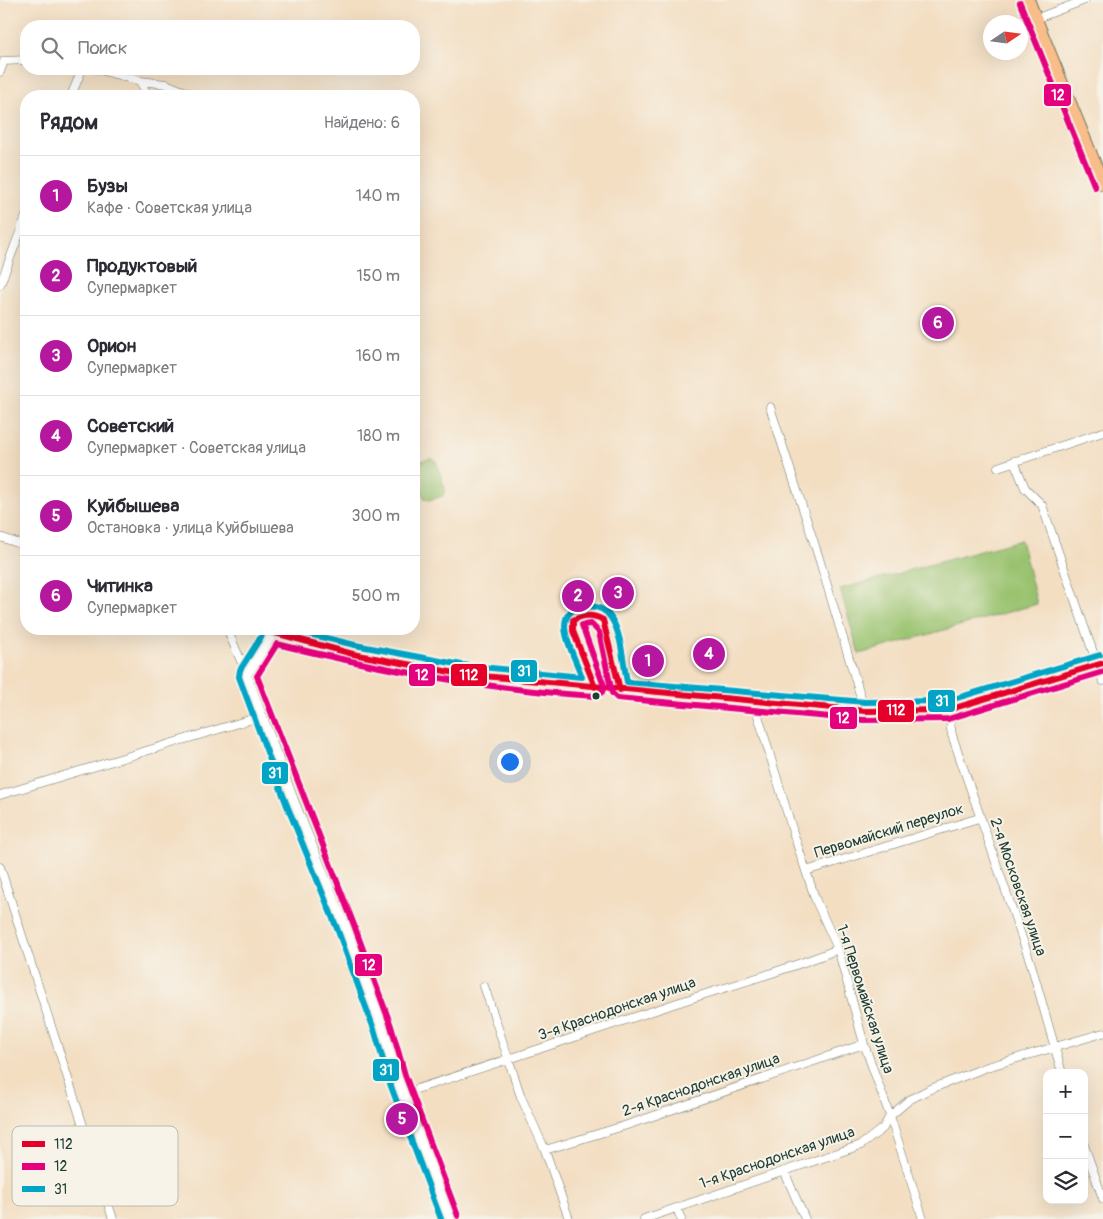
<!DOCTYPE html>
<html lang="ru">
<head>
<meta charset="utf-8">
<style>
	:root { --surface:#fff; --page:#f2f2f3; --text:#2b2b33; --muted:#7c7c81; --line:#e1e1e2; --accent:#b5179e }
	body { margin:0; font-family:Pangolin,sans-serif; background:var(--page); color:var(--text) }
	.controls { position:absolute; right:15px; bottom:15px; display:grid; overflow:hidden; border-radius:10px; box-shadow:0 5px 20px #0002 }
	.controls button { width:45px; height:45px; display:grid; place-items:center; padding:0; border:0; border-bottom:1px solid var(--line); background:var(--surface); color:var(--text); font:25px sans-serif }
	.compass { position:absolute; left:983px; top:15px; width:45px; height:45px; border-radius:50%; background:var(--surface); box-shadow:0 5px 20px #0002; rotate:77deg }
	.you { position:absolute; left:509px; top:761px; width:18px; height:18px; margin:-12px; border:4px solid #fff; border-radius:50%; background:#1a73e8; box-shadow:0 0 0 8px #1a73e833 }
	.badge { display:grid; place-items:center; width:32px; height:32px; border-radius:50%; background:var(--accent); color:#fff; font-size:16px; font-weight:700 }
	.pin { position:absolute; translate:-50% -50%; border:2px solid #fff; box-shadow:0 1px 5px #0006 }
	.list { margin:0; padding:0; list-style:none }
	h2 { display:flex; justify-content:space-between; align-items:center; height:65px; margin:0; padding:0 20px; font-size:21px }
	h2 small { font-size:16px; font-weight:400; color:var(--muted) }
	.list li { display:grid; grid-template-columns:32px 1fr auto; gap:15px; align-items:center; box-sizing:border-box; height:80px; padding:0 20px; border-top:1px solid var(--line) }
	.list b { display:block; font-size:19px; white-space:nowrap }
	.list p { margin:0; font-size:16px; white-space:nowrap; color:var(--muted) }
	.list em { font-size:16px; font-style:normal; color:var(--muted) }
	.icon { flex:none; width:28px; height:28px; fill:none; stroke:currentColor; stroke-width:2; stroke-linecap:round; stroke-linejoin:round }
	.map { position:relative; flex:none; width:1103px; height:1219px; overflow:hidden }
	.search { position:absolute; background:var(--surface); box-shadow:0 5px 20px #0002; left:20px; top:20px; width:400px; height:55px; display:flex; align-items:center; gap:12px; box-sizing:border-box; padding:0 18px; border-radius:20px; color:var(--muted); font-size:19px }
	.panel { position:absolute; background:var(--surface); box-shadow:0 5px 20px #0002; left:20px; top:90px; width:400px; height:545px; border-radius:20px }
	.map>svg:first-child { display:block }
	.green { fill:#99c26e; stroke:#5c8051 }
	.lines { fill:none; stroke-linecap:round; stroke-linejoin:round }
	.street-casing { stroke:#697566; stroke-width:9 }
	.primary-casing { stroke:#697566; stroke-width:14 }
	.street { stroke:#fff; stroke-width:8 }
	.primary { stroke:#f8bd88; stroke-width:12 }
	.bus-1-casing { stroke:#f7f3e8; stroke-width:10 }
	.bus-2-casing { stroke:#f7f3e8; stroke-width:10 }
	.bus-3-casing { stroke:#f7f3e8; stroke-width:10 }
	.bus-1 { stroke:#e4002b; stroke-width:6 }
	.bus-2 { stroke:#e5007d; stroke-width:6 }
	.bus-3 { stroke:#02a4c6; stroke-width:6 }
	.bus-dot { fill:#1f3d34; stroke:#f7f3e8; stroke-width:2 }
	.labels { text-anchor:middle; dominant-baseline:central; stroke-width:4; stroke-linejoin:round; paint-order:stroke }
	.street-label { font-size:15px; fill:#1f3d34; stroke:#f7f3e8 }
	.key { fill:#f7f3e8; stroke:#b6bcb2; stroke-width:1 }
	.key-label { font-size:14px; fill:#1f3d34 }
	.line-badge { stroke:#f7f3e8; stroke-width:2 }
	.badge-label { font-size:14px; text-anchor:middle; font-weight:bold; fill:#fff }
</style>
</head>
<body>
<div class="map">
<svg width="1103" height="1219" viewBox="0 0 1103 1219">
	<rect width="100%" height="100%" fill="#f7f3e8"/>
	<filter id="ink" filterUnits="userSpaceOnUse"><feTurbulence type="fractalNoise" baseFrequency=".02" numOctaves="2"/><feDisplacementMap in="SourceGraphic" scale="10" xChannelSelector="R" yChannelSelector="G"/><feConvolveMatrix kernelMatrix="1 2 1 2 8 2 1 2 1" color-interpolation-filters="sRGB"/></filter>
	<filter id="wash" filterUnits="userSpaceOnUse"><feTurbulence type="fractalNoise" baseFrequency=".0096" numOctaves="4" result="noise"/><feDisplacementMap in="SourceGraphic" scale="20" xChannelSelector="R" yChannelSelector="G"/><feGaussianBlur stdDeviation="1.12" result="paint"/><feColorMatrix in="noise" values="0 0 0 0 0 0 0 0 0 0 0 0 0 0 0 0 0 1.4 0 .05"/><feComposite in="paint" operator="in"/></filter>
	<g filter="url(#wash)">
		<rect width="100%" height="100%" fill="#f3dec2"/>
		<path class="green" d="M 431,458 L 436,461 L 445,489 L 443,496 L 429,500 L 424,498 L 415,468 L 417,462 Z
			M 1021,540 L 1037,604 L 859,654 L 840,589 Z"/>
	</g>
	<g filter="url(#ink)">
		<g class="lines">
			<defs>
				<path id="street" d="M 1035,19 L 1085,0
					M 96,69 L 140,81 L 166,84 L 195,96
					M 0,72 L 4,61 L 26,60
					M 140,81 L 148,96
					M 71,96 L 82,69
					M 0,285 L 26,216
					M 770,407 L 818,555 L 865,711
					M 1014,461 L 1025,488 L 1042,505 L 1103,681
					M 998,467 L 1103,432
					M 0,537 L 26,546
					M 227,629 L 247,675
					M 260,629 L 353,654 L 461,674 L 865,711 L 948,710 L 1103,663
					M 273,634 L 247,675 L 294,800 L 346,928 L 383,1029 L 397,1078 L 450,1219
					M 595,687 L 573,631 L 573,620 C 585,614 591,613 603,620 L 620,690
					M 754,702 L 793,832 L 816,901 L 838,949 L 864,1044 L 890,1116 L 923,1219
					M 948,710 L 952,735 L 1031,964 L 1062,1073
					M 0,795 L 262,716
					M 0,867 L 113,1219
					M 806,871 L 979,818
					M 484,986 L 521,1097 L 545,1150 L 569,1219
					M 404,1093 C 493,1065 580,1035 668,1006 C 725,987 783,972 838,949
					M 1084,1145 L 1103,1199
					M 545,1150 L 627,1125 L 864,1044
					M 784,1171 L 805,1219
					M 677,1208 L 681,1219
					M 644,1219 L 861,1145 L 883,1128 L 890,1116 L 909,1100 L 928,1090 L 987,1067 L 1103,1033"/>
				<path id="primary" d="M 1028,0 L 1103,184"/>
			</defs>
			<use href="#street" class="street-casing"/>
			<use href="#primary" class="primary-casing"/>
			<use href="#street" class="street"/>
			<use href="#primary" class="primary"/>
			<defs>
				<path id="bus-1" d="M 260,629 L 353,654 L 461,674 L 865,711 L 948,710 L 1103,663
					M 595,687 L 573,631 L 573,620 C 584,615 592,614 603,620 L 620,690"/>
				<path id="bus-2" d="M 1020,3 L 1095,187
					M 458,1216 L 405,1075 L 391,1026 L 354,925 L 257,676 L 277,644 C 382,670 488,690 596,696 L 602,692 L 604,686 L 582,625 L 591,624 L 599,632 L 612,693 L 617,698 L 864,720 L 948,719 L 1103,672"/>
				<path id="bus-3" d="M 266,629 L 240,670 L 239,677 L 286,803 L 338,931 L 375,1032 L 389,1081 L 441,1219
					M 288,629 L 355,645 L 462,665 L 582,677 C 574,654 545,609 588,606 C 597,606 606,610 611,618 C 622,634 623,663 627,682 L 865,702 L 947,701 L 1100,655"/>
			</defs>
			<use href="#bus-1" class="bus-1-casing"/>
			<use href="#bus-2" class="bus-2-casing"/>
			<use href="#bus-3" class="bus-3-casing"/>
			<use href="#bus-1" class="bus-1"/>
			<use href="#bus-2" class="bus-2"/>
			<use href="#bus-3" class="bus-3"/>
		</g>
	</g>
	<circle class="bus-dot" cx="596" cy="696" r="4.5"/>
	<g class="labels">
		<g class="street-label">
			<text transform="translate(889 831) rotate(-17)">Первомайский переулок</text>
			<text transform="translate(1018 887) rotate(71)">2-я Московская улица</text>
			<text transform="translate(865 999) rotate(72)">1-я Первомайская улица</text>
			<text transform="translate(617 1009) rotate(-19)">3-я Краснодонская улица</text>
			<text transform="translate(701 1085) rotate(-19)">2-я Краснодонская улица</text>
			<text transform="translate(777 1158) rotate(-19)">1-я Краснодонская улица</text>
		</g>
	</g>
	<rect x="12" y="1126" width="166" height="80" rx="8" class="key"/>
	<rect x="22" y="1141" width="23" height="6" fill="#e4002b"/>
	<rect x="22" y="1163" width="23" height="7" fill="#e5007d"/>
	<rect x="22" y="1186" width="23" height="6" fill="#02a4c6"/>
	<g class="key-label">
		<text x="54" y="1149">112</text>
		<text x="54" y="1171">12</text>
		<text x="54" y="1194">31</text>
	</g>
	<g class="line-badge">
		<rect x="1043" y="83" width="29" height="24" rx="5" fill="#e5007d"/>
		<rect x="510" y="659" width="28" height="24" rx="5" fill="#02a4c6"/>
		<rect x="450" y="663" width="38" height="24" rx="5" fill="#e4002b"/>
		<rect x="408" y="663" width="28" height="24" rx="5" fill="#e5007d"/>
		<rect x="927" y="689" width="29" height="24" rx="5" fill="#02a4c6"/>
		<rect x="877" y="699" width="38" height="24" rx="5" fill="#e4002b"/>
		<rect x="829" y="706" width="29" height="24" rx="5" fill="#e5007d"/>
		<rect x="261" y="761" width="28" height="24" rx="5" fill="#02a4c6"/>
		<rect x="354" y="953" width="29" height="24" rx="5" fill="#e5007d"/>
		<rect x="372" y="1058" width="28" height="24" rx="5" fill="#02a4c6"/>
	</g>
	<g class="badge-label">
		<text x="1058" y="100">12</text>
		<text x="524" y="676">31</text>
		<text x="469" y="680">112</text>
		<text x="422" y="680">12</text>
		<text x="942" y="706">31</text>
		<text x="896" y="715">112</text>
		<text x="843" y="723">12</text>
		<text x="275" y="778">31</text>
		<text x="369" y="970">12</text>
		<text x="386" y="1075">31</text>
	</g>
</svg>
<div class="controls">
<button>+</button>
<button>−</button>
<button><svg class="icon" aria-label="layers" viewBox="0 0 24 24"><path d="M12 4l9 5-9 5-9-5zM3 14l9 5 9-5"/></svg></button>
</div>
<svg class="compass" viewBox="-18 -18 36 36"><path d="M0-13l5 13h-10z" fill="#e53935"/><path d="M0 13l5-13h-10z" fill="#7c7c81"/></svg>
<div class="you"></div>
<div class="pin badge" style="left:648px;top:661px">1</div>
<div class="pin badge" style="left:578px;top:596px">2</div>
<div class="pin badge" style="left:618px;top:593px">3</div>
<div class="pin badge" style="left:709px;top:654px">4</div>
<div class="pin badge" style="left:402px;top:1119px">5</div>
<div class="pin badge" style="left:938px;top:323px">6</div>
<div class="search"><svg class="icon" aria-label="search" viewBox="0 0 24 24"><circle cx="10" cy="10" r="6"/><path d="M15 15l6 6"/></svg>Поиск</div>
<section class="panel">
<h2>Рядом<small>Найдено: 6</small></h2>
<ul class="list">
<li><span class="badge">1</span><div><b>Бузы</b><p>Кафе · Советская улица</p></div><em>140 m</em></li>
<li><span class="badge">2</span><div><b>Продуктовый</b><p>Супермаркет</p></div><em>150 m</em></li>
<li><span class="badge">3</span><div><b>Орион</b><p>Супермаркет</p></div><em>160 m</em></li>
<li><span class="badge">4</span><div><b>Советский</b><p>Супермаркет · Советская улица</p></div><em>180 m</em></li>
<li><span class="badge">5</span><div><b>Куйбышева</b><p>Остановка · улица Куйбышева</p></div><em>300 m</em></li>
<li><span class="badge">6</span><div><b>Читинка</b><p>Супермаркет</p></div><em>500 m</em></li>
</ul>
</section>
</div>
</body>
</html>
